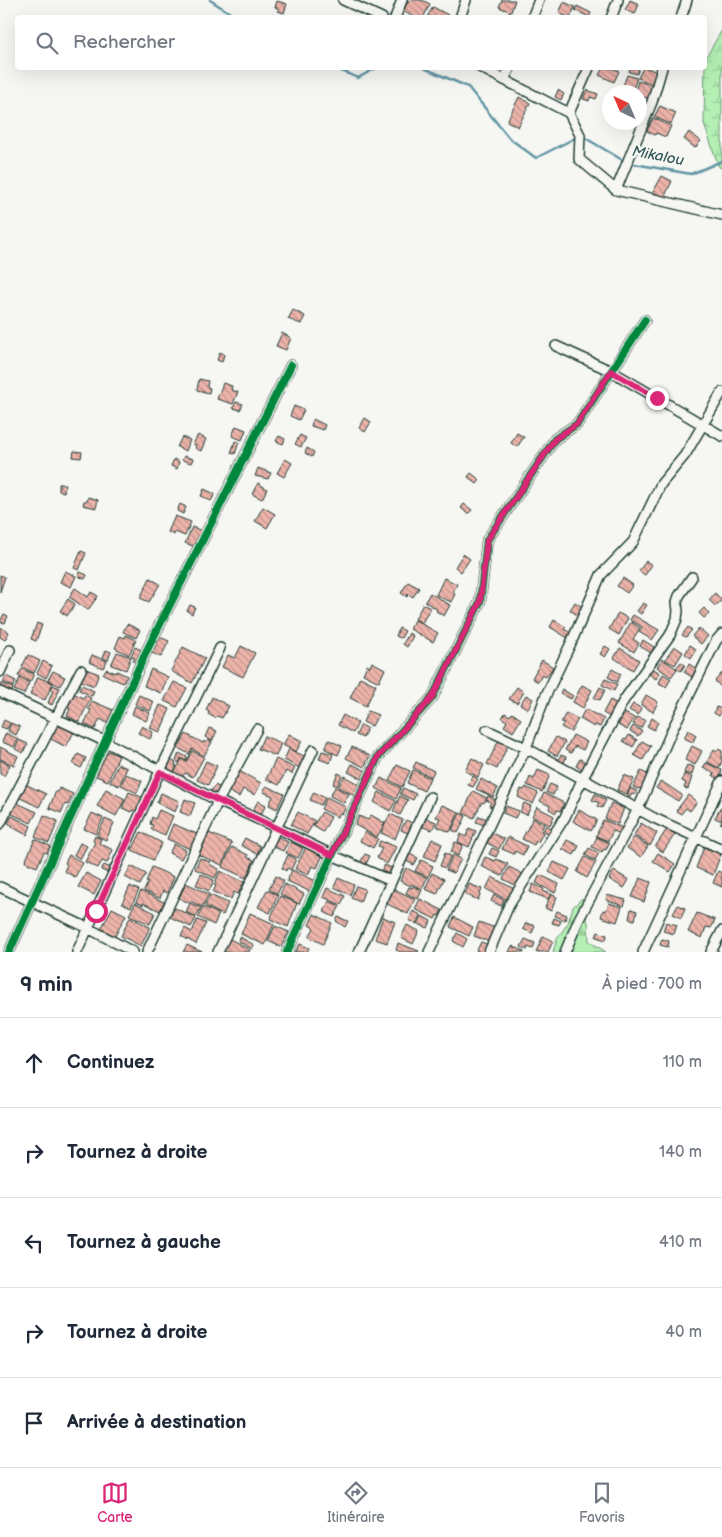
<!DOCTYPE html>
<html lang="fr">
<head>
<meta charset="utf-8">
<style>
	:root { --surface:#fff; --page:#f6f6f7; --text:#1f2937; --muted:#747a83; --line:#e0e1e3; --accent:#db2777 }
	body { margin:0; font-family:"Balsamiq Sans",sans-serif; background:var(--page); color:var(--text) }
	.compass { position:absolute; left:602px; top:85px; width:45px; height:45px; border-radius:50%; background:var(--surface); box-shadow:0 5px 20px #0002; rotate:316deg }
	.stop { position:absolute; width:15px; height:15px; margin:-11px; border:4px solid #db2777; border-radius:50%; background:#fff }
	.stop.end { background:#db2777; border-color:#fff; box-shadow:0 1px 5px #0008 }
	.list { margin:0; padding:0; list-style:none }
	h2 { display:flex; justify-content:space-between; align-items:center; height:65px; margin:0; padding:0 20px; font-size:21px }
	h2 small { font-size:16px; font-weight:400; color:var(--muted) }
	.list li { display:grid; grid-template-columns:32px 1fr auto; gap:15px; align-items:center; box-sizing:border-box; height:90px; padding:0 20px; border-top:1px solid var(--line) }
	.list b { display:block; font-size:19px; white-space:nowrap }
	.list em { font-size:16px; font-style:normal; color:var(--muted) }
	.icon { flex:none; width:28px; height:28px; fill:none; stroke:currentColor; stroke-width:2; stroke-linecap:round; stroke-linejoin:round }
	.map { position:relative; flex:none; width:722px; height:952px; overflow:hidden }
	.search { position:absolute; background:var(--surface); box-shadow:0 5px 20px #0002; left:15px; right:15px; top:15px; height:55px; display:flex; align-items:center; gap:12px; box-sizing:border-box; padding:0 18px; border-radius:5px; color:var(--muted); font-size:19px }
	.sheet { height:515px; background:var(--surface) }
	nav { display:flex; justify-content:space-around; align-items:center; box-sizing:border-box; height:70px; border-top:1px solid var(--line); background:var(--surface); font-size:14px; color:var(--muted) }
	nav a { display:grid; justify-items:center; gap:2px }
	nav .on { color:var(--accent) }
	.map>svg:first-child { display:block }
	.forest { fill:url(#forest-firs); stroke:#6a9674 }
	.wetland { fill:url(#wetland-marsh); stroke:#6a9674 }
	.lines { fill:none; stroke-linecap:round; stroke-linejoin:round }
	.stream { stroke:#6296a5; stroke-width:2.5 }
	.building { fill:url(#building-back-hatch); stroke:#1f3d34 }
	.minor-casing { stroke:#1f3d34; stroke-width:12 }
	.minor { stroke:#f6f6f2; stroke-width:9 }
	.cycleway-casing { stroke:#f6f6f2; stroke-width:11 }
	.cycleway { stroke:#00873e; stroke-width:8 }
	.route { stroke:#db2777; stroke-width:6 }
	.labels { text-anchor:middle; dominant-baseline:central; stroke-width:5; stroke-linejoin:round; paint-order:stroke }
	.water-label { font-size:15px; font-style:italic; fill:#355b5a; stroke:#f6f6f2 }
</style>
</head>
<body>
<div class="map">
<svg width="722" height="952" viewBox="0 0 722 952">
	<defs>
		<pattern id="forest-firs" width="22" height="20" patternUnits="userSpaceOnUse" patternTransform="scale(1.25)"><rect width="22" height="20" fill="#b4efb3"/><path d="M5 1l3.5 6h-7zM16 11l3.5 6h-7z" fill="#9ace9b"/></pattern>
		<pattern id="wetland-marsh" width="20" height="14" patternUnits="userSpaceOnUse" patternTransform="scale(1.25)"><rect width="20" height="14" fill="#b4efb3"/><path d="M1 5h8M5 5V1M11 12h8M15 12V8" fill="none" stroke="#9ace9b"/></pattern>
		<pattern id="building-back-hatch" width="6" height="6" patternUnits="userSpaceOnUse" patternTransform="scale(1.25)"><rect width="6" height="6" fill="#eeb4ab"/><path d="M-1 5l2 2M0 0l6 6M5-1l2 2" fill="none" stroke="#c0948c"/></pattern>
	</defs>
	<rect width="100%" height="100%" fill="#f6f6f2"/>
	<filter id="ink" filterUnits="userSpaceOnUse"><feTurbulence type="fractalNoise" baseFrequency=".02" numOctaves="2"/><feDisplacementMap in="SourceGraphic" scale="10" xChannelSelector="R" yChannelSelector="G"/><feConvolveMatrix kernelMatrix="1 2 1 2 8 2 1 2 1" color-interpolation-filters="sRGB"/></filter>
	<g filter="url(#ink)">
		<path class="forest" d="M 582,898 L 588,923 L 589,941 L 606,952 L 553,952 L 557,939 L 568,923 L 573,907 Z"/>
		<path class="wetland" d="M 722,30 L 722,168 L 719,167 L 704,124 L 705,59 Z"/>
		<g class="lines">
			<path class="stream" d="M 210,0 L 238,18
				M 335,68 L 358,78 L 376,68
				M 424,68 L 468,87 L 509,138 L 536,158 L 577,137
				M 582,136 L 624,161
				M 629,163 L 691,174 L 722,161"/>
		</g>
		<path class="building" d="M 409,0 L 422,0 L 430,4 L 423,18 L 415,18 L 403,11 Z
			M 502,0 L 515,0 L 511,12 L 499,7 Z
			M 630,0 L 639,4 L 635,14 L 625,10 Z
			M 277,1 L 287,4 L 284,13 L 278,11 L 279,9 L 275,7 Z
			M 564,2 L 575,7 L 570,18 L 559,13 Z
			M 577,6 L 591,13 L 589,17 L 575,10 Z
			M 433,7 L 448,15 L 447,18 L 427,17 Z
			M 603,68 L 611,68 L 619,71 L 614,82 L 599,75 Z
			M 630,68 L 639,68 L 637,74 L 629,72 Z
			M 643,68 L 647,68 L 657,72 L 652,84 L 638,78 Z
			M 627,75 L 637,78 L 632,92 L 622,92 L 623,89 L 622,89 Z
			M 638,81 L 654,86 L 650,99 L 643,97 L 642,99 L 640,98 L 640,92 L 635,92 Z
			M 558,90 L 564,94 L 561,100 L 555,97 Z
			M 587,90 L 598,94 L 596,99 L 590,97 L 589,101 L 583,99 Z
			M 519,97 L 530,103 L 518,127 L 507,121 Z
			M 660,106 L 676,113 L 671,124 L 654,117 Z
			M 653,118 L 671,126 L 666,137 L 656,133 L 655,135 L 647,131 Z
			M 689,132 L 701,141 L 695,148 L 684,139 Z
			M 662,176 L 672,181 L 664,198 L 653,192 Z
			M 293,310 L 305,316 L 301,324 L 288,319 Z
			M 282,333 L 291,338 L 286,350 L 276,346 Z
			M 220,352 L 224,354 L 222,362 L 217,360 Z
			M 199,379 L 208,381 L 207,387 L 210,388 L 209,393 L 197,390 Z
			M 223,383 L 232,386 L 231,390 L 238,392 L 233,404 L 217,399 Z
			M 236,402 L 243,404 L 240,410 L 233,408 Z
			M 294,406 L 304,410 L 299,420 L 290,416 Z
			M 365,418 L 371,422 L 365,432 L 359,428 Z
			M 313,419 L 325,425 L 323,430 L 311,426 Z
			M 236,426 L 246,430 L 242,440 L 232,436 Z
			M 517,433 L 524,437 L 517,447 L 511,443 Z
			M 198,435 L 206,439 L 201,451 L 195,448 L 196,445 L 193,444 Z
			M 300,435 L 306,438 L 301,447 L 295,444 Z
			M 279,436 L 285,439 L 283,444 L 276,441 Z
			M 182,437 L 190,440 L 186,451 L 177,447 Z
			M 235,441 L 239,442 L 235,454 L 231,453 Z
			M 307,448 L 314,452 L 312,457 L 305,453 Z
			M 74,451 L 82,452 L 81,458 L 73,457 Z
			M 184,456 L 193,459 L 191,463 L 182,460 Z
			M 174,459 L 179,462 L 177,469 L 171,466 Z
			M 285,459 L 292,463 L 284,477 L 277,473 Z
			M 258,468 L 271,473 L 268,479 L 255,476 Z
			M 471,473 L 480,480 L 477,484 L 468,477 Z
			M 258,483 L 267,489 L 262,499 L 252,494 Z
			M 59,484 L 65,484 L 64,492 L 59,491 Z
			M 204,489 L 215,494 L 211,501 L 201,496 Z
			M 88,497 L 98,500 L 96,508 L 83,505 L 84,501 L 87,501 Z
			M 180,504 L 186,507 L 183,514 L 177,511 Z
			M 464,504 L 472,510 L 468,514 L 461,508 Z
			M 263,507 L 275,514 L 267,528 L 255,521 Z
			M 175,516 L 191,522 L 185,536 L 175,532 L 174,535 L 168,532 Z
			M 192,527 L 202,531 L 195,547 L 185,543 Z
			M 81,551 L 86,553 L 79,570 L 74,568 Z
			M 463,554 L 470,559 L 461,572 L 455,567 Z
			M 646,561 L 652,565 L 645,575 L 639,571 Z
			M 65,571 L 76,576 L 71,587 L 60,582 Z
			M 80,572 L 87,575 L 85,579 L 78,576 Z
			M 0,575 L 5,577 L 0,592 Z
			M 150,578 L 160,584 L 149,602 L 140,598 Z
			M 444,578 L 457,584 L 453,592 L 455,594 L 451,602 L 436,595 Z
			M 623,578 L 633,585 L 627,593 L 617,586 Z
			M 408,582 L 419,588 L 413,597 L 408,594 L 407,597 L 401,593 Z
			M 75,588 L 88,597 L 91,592 L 98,596 L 88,610 L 69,597 Z
			M 430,593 L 450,605 L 444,616 L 436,611 L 437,609 L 425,602 Z
			M 715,593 L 722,600 L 715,606 L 709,600 Z
			M 68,599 L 75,604 L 67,616 L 60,611 Z
			M 575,602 L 582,607 L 577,615 L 570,610 Z
			M 643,603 L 647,605 L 641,614 L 637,611 Z
			M 423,604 L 430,608 L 422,623 L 415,619 Z
			M 190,605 L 195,607 L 192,614 L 187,611 Z
			M 704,608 L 709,614 L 704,618 L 699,613 Z
			M 618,613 L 628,618 L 619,635 L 609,629 Z
			M 4,614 L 8,616 L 5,623 L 0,622 Z
			M 633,615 L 659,630 L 652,640 L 639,632 L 642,627 L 630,620 Z
			M 415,620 L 438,633 L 433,642 L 410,629 Z
			M 554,620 L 566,627 L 564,629 L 574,635 L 571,640 L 550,627 Z
			M 631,622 L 640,628 L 633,639 L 639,643 L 634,652 L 619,643 Z
			M 37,623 L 42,625 L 36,641 L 31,639 Z
			M 127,624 L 140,630 L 136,638 L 123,632 Z
			M 0,627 L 9,632 L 5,640 L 0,637 Z
			M 688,627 L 692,630 L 686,637 L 682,635 Z
			M 399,628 L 405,631 L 401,638 L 396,636 Z
			M 699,628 L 708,636 L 701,644 L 692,636 Z
			M 409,633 L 413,636 L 407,647 L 403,644 Z
			M 126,635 L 136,640 L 129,655 L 115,648 L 120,636 L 125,638 Z
			M 160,637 L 169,641 L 161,657 L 152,653 Z
			M 643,640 L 654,647 L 651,653 L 640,646 Z
			M 690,645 L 696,649 L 691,658 L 685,654 Z
			M 241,646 L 255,653 L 243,677 L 222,667 L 228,655 L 235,658 Z
			M 605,646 L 610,649 L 605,657 L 600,654 Z
			M 674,646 L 683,652 L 675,665 L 665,660 Z
			M 135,647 L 143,651 L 138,663 L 133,661 L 135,658 L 131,656 Z
			M 183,647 L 205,658 L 192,683 L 171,671 Z
			M 620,648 L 639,660 L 633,670 L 614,658 Z
			M 106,650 L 111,652 L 108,660 L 103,658 Z
			M 117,652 L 131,657 L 126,670 L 111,665 Z
			M 28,655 L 40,661 L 34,673 L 22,667 Z
			M 92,655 L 107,661 L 103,668 L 89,662 Z
			M 662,659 L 677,669 L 671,677 L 657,667 Z
			M 542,660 L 553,667 L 546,677 L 542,675 L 538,682 L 532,678 Z
			M 43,661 L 52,666 L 46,678 L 37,673 Z
			M 372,662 L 385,669 L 379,682 L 363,674 L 367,665 L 370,667 Z
			M 681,662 L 685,665 L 681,671 L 676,668 Z
			M 689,664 L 697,669 L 692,677 L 684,672 Z
			M 652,668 L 660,673 L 656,679 L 649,674 Z
			M 22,669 L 34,674 L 30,682 L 18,676 Z
			M 86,669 L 99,674 L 94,686 L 81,681 Z
			M 106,669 L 116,673 L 117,671 L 127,676 L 123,683 L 103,674 Z
			M 151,669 L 168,677 L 161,693 L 144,686 Z
			M 612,669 L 621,674 L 617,682 L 608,677 Z
			M 53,671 L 65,677 L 60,686 L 48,680 Z
			M 722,673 L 722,688 L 715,681 Z
			M 663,674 L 671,679 L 666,687 L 659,683 Z
			M 6,676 L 16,681 L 13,687 L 3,682 Z
			M 38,677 L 53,683 L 45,700 L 30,694 Z
			M 360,677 L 376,685 L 366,706 L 350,698 Z
			M 20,678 L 29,683 L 24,694 L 14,690 Z
			M 605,679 L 617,684 L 614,691 L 602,685 Z
			M 174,682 L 187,688 L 177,707 L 164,701 Z
			M 1,683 L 13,688 L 12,692 L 0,687 Z
			M 53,685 L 60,688 L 52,705 L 48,703 L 53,690 L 51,689 Z
			M 82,685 L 94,691 L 92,696 L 79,690 Z
			M 582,685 L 592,690 L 583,708 L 573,702 Z
			M 517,687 L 524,692 L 517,703 L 509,699 Z
			M 600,687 L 605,690 L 600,700 L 594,698 Z
			M 562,689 L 573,696 L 571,699 L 560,693 Z
			M 71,692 L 83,698 L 85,695 L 91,698 L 79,722 L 67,716 L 70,709 L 64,706 Z
			M 139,695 L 154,702 L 150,711 L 135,704 Z
			M 526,695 L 533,699 L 528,709 L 520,704 Z
			M 646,695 L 658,702 L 653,712 L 641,705 Z
			M 212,697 L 229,706 L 222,718 L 217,716 L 215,718 L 208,714 L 209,712 L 206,710 Z
			M 610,700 L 618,704 L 610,717 L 603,713 Z
			M 92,701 L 113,710 L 107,723 L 100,719 L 95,729 L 84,724 L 91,710 L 88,709 Z
			M 633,704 L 641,708 L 638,715 L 629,710 Z
			M 160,705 L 170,709 L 160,732 L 150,728 Z
			M 135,706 L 150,713 L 146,721 L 132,714 Z
			M 716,707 L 722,709 L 719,716 L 714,713 Z
			M 585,709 L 604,719 L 600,727 L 595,725 L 594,727 L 580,719 Z
			M 368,711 L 378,715 L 372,726 L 363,722 Z
			M 505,713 L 510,716 L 512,713 L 521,719 L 513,732 L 504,726 L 507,721 L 502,718 Z
			M 566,713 L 578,719 L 571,732 L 561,727 L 564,723 L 561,722 Z
			M 625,713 L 634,718 L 627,730 L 618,725 Z
			M 343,715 L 358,723 L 353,733 L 338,725 Z
			M 637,717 L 645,720 L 641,728 L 633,724 Z
			M 652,718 L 658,722 L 654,730 L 647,726 Z
			M 4,720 L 10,723 L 7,729 L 1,727 Z
			M 11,723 L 20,727 L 16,735 L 8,731 Z
			M 57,723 L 74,732 L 66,747 L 49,738 Z
			M 361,725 L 367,728 L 363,738 L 356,735 Z
			M 142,726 L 153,732 L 150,739 L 138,733 Z
			M 633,726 L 642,731 L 638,736 L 630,731 Z
			M 209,728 L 217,731 L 212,741 L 205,737 Z
			M 688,730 L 696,735 L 693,742 L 684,738 Z
			M 6,733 L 18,739 L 14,747 L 2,742 Z
			M 186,734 L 203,743 L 204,741 L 206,743 L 208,740 L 212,742 L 204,756 L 192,749 L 189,754 L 178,748 Z
			M 289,734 L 302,741 L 296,752 L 283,745 Z
			M 573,735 L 587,742 L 583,750 L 575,746 L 571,753 L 565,750 Z
			M 629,735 L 637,740 L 633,747 L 623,741 L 624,739 L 626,740 Z
			M 264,736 L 281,743 L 276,756 L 258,749 Z
			M 556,737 L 565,742 L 557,756 L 548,751 Z
			M 19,740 L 28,744 L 23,753 L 15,749 Z
			M 329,740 L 342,746 L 338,755 L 325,749 Z
			M 499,740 L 508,745 L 497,769 L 487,764 Z
			M 642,741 L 651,746 L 643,760 L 634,755 Z
			M 692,746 L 702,751 L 695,765 L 685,760 Z
			M 0,747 L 18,756 L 14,765 L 0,759 Z
			M 352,747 L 370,756 L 364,767 L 346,758 Z
			M 289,749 L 306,757 L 300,768 L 284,760 Z
			M 714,749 L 717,751 L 718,749 L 722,751 L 722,761 L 719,768 L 707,762 Z
			M 108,751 L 119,756 L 108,781 L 96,776 Z
			M 192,751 L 204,757 L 193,777 L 185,773 L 182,777 L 174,773 L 182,759 L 186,762 Z
			M 322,751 L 333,754 L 330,763 L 319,759 Z
			M 179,753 L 187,757 L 186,761 L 181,758 L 179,763 L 176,761 Z
			M 78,754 L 86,758 L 81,768 L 73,764 Z
			M 561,755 L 566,757 L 564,763 L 558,760 Z
			M 472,758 L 484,765 L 478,777 L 465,771 Z
			M 276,759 L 295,768 L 292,774 L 286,771 L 279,785 L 266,779 Z
			M 580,759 L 588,763 L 584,771 L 576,766 Z
			M 0,760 L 10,765 L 4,776 L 0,774 Z
			M 171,760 L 176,763 L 175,766 L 177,766 L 174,772 L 167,769 Z
			M 206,761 L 217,766 L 208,785 L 197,780 Z
			M 416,762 L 434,771 L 431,777 L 413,768 Z
			M 706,763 L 722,770 L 720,779 L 713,776 L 714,773 L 703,768 Z
			M 118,764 L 127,768 L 119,786 L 110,782 Z
			M 352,764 L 368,772 L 364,780 L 348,772 Z
			M 397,765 L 410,771 L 402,787 L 389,780 Z
			M 687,765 L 694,767 L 692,775 L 684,773 Z
			M 413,770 L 430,778 L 424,791 L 407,783 Z
			M 538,770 L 550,775 L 542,792 L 527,785 L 530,777 L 534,779 Z
			M 239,771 L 261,783 L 255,795 L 243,789 L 239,797 L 228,791 Z
			M 641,771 L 651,776 L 644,790 L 639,788 L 638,789 L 633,787 Z
			M 338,773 L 342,775 L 337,786 L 333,784 Z
			M 126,774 L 142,781 L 137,793 L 121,785 Z
			M 684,774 L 692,777 L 688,789 L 684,788 L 686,783 L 682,781 Z
			M 624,775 L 634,779 L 627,794 L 617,790 Z
			M 344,776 L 360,785 L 354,795 L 338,787 Z
			M 473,776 L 478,779 L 473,787 L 468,785 Z
			M 381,778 L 401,788 L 396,799 L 376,788 Z
			M 481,779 L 498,788 L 493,797 L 476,789 Z
			M 661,781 L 682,795 L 678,801 L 656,788 Z
			M 25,784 L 46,794 L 39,807 L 18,797 Z
			M 550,784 L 557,787 L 553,795 L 546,792 Z
			M 215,785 L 221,788 L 217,795 L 211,791 Z
			M 266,786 L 284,794 L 277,809 L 269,805 L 273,796 L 263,792 Z
			M 335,787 L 349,794 L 344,803 L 330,796 Z
			M 526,787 L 538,793 L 533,804 L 518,797 L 521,789 L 524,790 Z
			M 59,788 L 73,794 L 68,805 L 65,804 L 61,813 L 49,808 L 56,791 L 58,792 Z
			M 403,788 L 416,794 L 413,800 L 400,794 Z
			M 630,788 L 637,791 L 635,795 L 632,794 L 630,797 L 627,796 Z
			M 106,789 L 125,799 L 116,816 L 97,806 Z
			M 473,791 L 487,798 L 484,803 L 482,802 L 474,818 L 463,813 Z
			M 129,792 L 144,798 L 137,812 L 132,810 L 131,812 L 122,808 Z
			M 314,792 L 325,798 L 321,805 L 310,800 Z
			M 379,792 L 396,801 L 390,811 L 374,802 Z
			M 161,793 L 179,801 L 175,812 L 157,803 Z
			M 544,793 L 564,803 L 561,811 L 557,810 L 556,813 L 549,809 L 550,806 L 540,801 Z
			M 595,794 L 606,800 L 602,808 L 597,806 L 599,803 L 592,800 Z
			M 688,795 L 697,802 L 690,811 L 686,808 L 681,814 L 676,811 Z
			M 400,796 L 408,800 L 400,815 L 393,811 Z
			M 488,796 L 498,801 L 495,808 L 489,806 L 491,802 L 486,800 Z
			M 327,797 L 346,807 L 342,814 L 340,813 L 337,817 L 321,809 Z
			M 185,799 L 195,803 L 190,816 L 180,812 Z
			M 258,801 L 266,805 L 261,814 L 253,810 Z
			M 15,802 L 37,812 L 31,823 L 10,813 Z
			M 524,803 L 531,806 L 527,815 L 520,812 Z
			M 611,803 L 624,808 L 618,824 L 605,819 Z
			M 442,805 L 459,812 L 450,832 L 436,826 L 440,818 L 436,817 Z
			M 506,806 L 519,811 L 515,818 L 503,813 Z
			M 537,807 L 554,816 L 550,825 L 532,816 Z
			M 721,807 L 722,807 L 722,824 L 720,823 L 722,821 L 715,818 Z
			M 159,810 L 173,816 L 165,835 L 151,829 L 153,825 L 150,824 L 152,817 L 155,819 Z
			M 579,810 L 597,820 L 591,831 L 573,821 Z
			M 298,812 L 315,821 L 307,834 L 291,825 Z
			M 322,812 L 331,817 L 323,832 L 313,826 Z
			M 92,813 L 103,818 L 96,834 L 84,829 Z
			M 460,813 L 466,816 L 458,833 L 452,830 Z
			M 390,814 L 403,820 L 395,839 L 381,833 Z
			M 44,815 L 58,821 L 49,843 L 35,837 Z
			M 371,815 L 385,823 L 377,837 L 355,825 L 359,816 L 368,820 Z
			M 12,816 L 31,826 L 27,835 L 12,827 L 13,826 L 8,823 Z
			M 479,816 L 487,819 L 484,825 L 476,822 Z
			M 426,818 L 436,822 L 432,830 L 423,827 Z
			M 533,818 L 544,824 L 541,831 L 543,833 L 538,842 L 536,841 L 534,845 L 522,839 Z
			M 105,819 L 114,823 L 106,840 L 97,836 Z
			M 406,820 L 414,824 L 410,834 L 401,830 Z
			M 603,820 L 623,828 L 621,834 L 613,831 L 608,841 L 596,836 Z
			M 641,823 L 657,833 L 650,846 L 634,835 Z
			M 173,824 L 197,834 L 190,849 L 167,839 Z
			M 546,825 L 553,829 L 551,834 L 543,831 Z
			M 469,828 L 476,831 L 469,847 L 458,842 L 461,834 L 466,837 Z
			M 667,829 L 675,834 L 663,852 L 655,847 Z
			M 141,832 L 162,843 L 153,860 L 132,850 Z
			M 365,832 L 378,839 L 373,848 L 360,841 Z
			M 209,833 L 232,843 L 222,865 L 199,855 Z
			M 492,833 L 504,839 L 499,849 L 487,843 Z
			M 95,836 L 101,839 L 99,843 L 113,850 L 107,863 L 102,861 L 98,868 L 85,862 L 95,842 L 93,841 Z
			M 276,836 L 288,842 L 283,851 L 272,846 Z
			M 508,837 L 527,846 L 523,855 L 515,851 L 514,854 L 502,849 Z
			M 597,837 L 609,843 L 606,850 L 604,849 L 602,852 L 592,847 Z
			M 634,837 L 648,846 L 641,857 L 627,848 Z
			M 245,838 L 260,846 L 257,854 L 241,845 Z
			M 35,839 L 50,846 L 47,853 L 44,852 L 37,867 L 25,862 Z
			M 432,839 L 442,844 L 435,861 L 424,856 Z
			M 567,840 L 579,846 L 574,855 L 562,849 Z
			M 380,841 L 385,843 L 385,842 L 396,847 L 387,864 L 377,858 L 382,848 L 378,846 Z
			M 290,842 L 303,848 L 298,858 L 286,853 Z
			M 455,842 L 463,845 L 458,856 L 451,852 Z
			M 80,843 L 87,846 L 80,859 L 74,855 Z
			M 174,844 L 186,850 L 181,859 L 169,853 Z
			M 232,847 L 248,855 L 247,857 L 254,860 L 246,878 L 222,867 Z
			M 306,847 L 323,855 L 317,868 L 312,866 L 308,875 L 295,869 Z
			M 704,847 L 721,854 L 713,875 L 696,868 Z
			M 492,848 L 499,851 L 496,857 L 489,854 Z
			M 589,848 L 599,853 L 595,860 L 585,855 Z
			M 445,853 L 451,856 L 445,868 L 440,866 Z
			M 658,853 L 675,864 L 670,872 L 653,861 Z
			M 365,854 L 370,856 L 365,866 L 360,863 Z
			M 410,854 L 418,858 L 414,865 L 406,861 Z
			M 69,855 L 83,863 L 75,877 L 64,871 L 67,865 L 65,863 Z
			M 288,855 L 296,859 L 291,870 L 287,868 L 286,871 L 282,868 Z
			M 453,855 L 461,859 L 454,873 L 446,870 Z
			M 485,857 L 495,861 L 496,859 L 508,864 L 502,876 L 481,866 Z
			M 585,857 L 596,862 L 587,878 L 577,872 Z
			M 200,858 L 210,862 L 209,864 L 219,869 L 215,878 L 195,869 Z
			M 421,860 L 433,866 L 428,877 L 415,871 Z
			M 554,862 L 570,869 L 564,880 L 549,872 Z
			M 104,865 L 111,868 L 108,873 L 101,870 Z
			M 384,865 L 395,869 L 391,878 L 380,873 Z
			M 131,866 L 146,874 L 140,885 L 125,877 Z
			M 152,867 L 174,877 L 167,893 L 163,891 L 160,898 L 144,891 L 148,882 L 146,882 Z
			M 509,867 L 525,875 L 519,887 L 503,879 Z
			M 406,868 L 427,878 L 422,889 L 412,884 L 411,886 L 400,881 Z
			M 292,870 L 316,881 L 311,892 L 287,881 Z
			M 220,871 L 244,882 L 238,894 L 234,892 L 231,899 L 213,892 L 216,886 L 214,885 Z
			M 614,871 L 629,880 L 624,888 L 609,879 Z
			M 718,871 L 722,873 L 722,887 L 713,883 Z
			M 86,873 L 101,881 L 94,895 L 78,887 Z
			M 432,873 L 444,879 L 437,894 L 425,889 Z
			M 201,874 L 214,880 L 209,891 L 196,885 Z
			M 540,875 L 559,884 L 555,893 L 536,883 Z
			M 276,876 L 284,881 L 277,894 L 269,889 Z
			M 492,877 L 516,890 L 509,901 L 486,889 Z
			M 338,878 L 354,885 L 350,895 L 334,887 Z
			M 640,878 L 651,882 L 644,902 L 632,897 Z
			M 186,883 L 209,894 L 202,907 L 190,901 L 189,903 L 179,898 Z
			M 285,884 L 304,894 L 299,904 L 280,894 Z
			M 469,884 L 482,889 L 478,900 L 465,894 Z
			M 533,884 L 544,889 L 543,891 L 551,894 L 548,899 L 530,892 Z
			M 130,886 L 139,890 L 131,907 L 122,903 Z
			M 356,886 L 365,889 L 360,902 L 351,898 Z
			M 413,886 L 422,890 L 418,899 L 406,893 L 409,887 L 412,888 Z
			M 327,888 L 345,896 L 341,905 L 323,897 Z
			M 394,889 L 415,899 L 408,914 L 387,904 Z
			M 267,890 L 278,895 L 270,913 L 258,907 Z
			M 141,891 L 164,902 L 160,911 L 143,903 L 143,905 L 136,902 Z
			M 551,894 L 557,897 L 551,911 L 545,908 Z
			M 210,895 L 228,903 L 223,915 L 205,906 Z
			M 494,895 L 504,900 L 501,906 L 491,901 Z
			M 607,895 L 626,900 L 624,906 L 606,900 Z
			M 280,896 L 297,903 L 288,927 L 270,919 Z
			M 420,899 L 442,910 L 439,916 L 437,915 L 435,919 L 415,909 Z
			M 329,901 L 340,906 L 334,917 L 324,912 Z
			M 135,903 L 155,913 L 150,924 L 129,915 Z
			M 190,903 L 201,908 L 196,917 L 186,912 Z
			M 609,903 L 622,907 L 617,922 L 601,917 L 603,910 L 606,911 Z
			M 678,905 L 685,908 L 681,918 L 673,914 Z
			M 203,907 L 219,914 L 214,925 L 198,917 Z
			M 112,908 L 126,915 L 115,936 L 101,929 Z
			M 175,908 L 196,918 L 191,927 L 170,917 Z
			M 631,909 L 637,911 L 635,920 L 629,919 Z
			M 413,911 L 421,915 L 417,924 L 409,920 Z
			M 557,911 L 567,915 L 565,920 L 555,916 Z
			M 250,913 L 274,924 L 265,945 L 241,934 Z
			M 697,913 L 715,920 L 711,928 L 706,927 L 702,938 L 688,932 Z
			M 314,914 L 332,923 L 323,944 L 309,937 L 314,928 L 309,925 Z
			M 422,916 L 431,921 L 428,928 L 418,924 Z
			M 130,917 L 150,927 L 141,946 L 121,936 Z
			M 338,917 L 348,921 L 345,927 L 336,921 Z
			M 383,917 L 395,922 L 387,943 L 375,939 Z
			M 454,917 L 473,927 L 469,936 L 450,927 Z
			M 554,918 L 561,921 L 559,925 L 552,923 Z
			M 197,920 L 206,923 L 196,944 L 181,936 L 185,928 L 192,932 Z
			M 479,922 L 498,929 L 490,942 L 474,936 Z
			M 666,922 L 677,925 L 674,934 L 663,931 Z
			M 526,923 L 535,926 L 532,933 L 523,929 Z
			M 407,925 L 419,931 L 413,944 L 401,938 Z
			M 275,926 L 289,932 L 281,947 L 268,941 Z
			M 598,932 L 607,935 L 606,940 L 596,937 Z
			M 457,933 L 467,939 L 463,947 L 453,941 Z
			M 543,936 L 553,941 L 548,952 L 536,952 Z
			M 240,937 L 254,945 L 252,949 L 238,941 Z
			M 230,939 L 250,950 L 249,952 L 223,952 Z
			M 525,939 L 535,943 L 533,949 L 528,947 L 527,950 L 521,947 Z
			M 662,939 L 669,941 L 668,947 L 660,945 Z
			M 481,942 L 489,945 L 486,952 L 476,952 Z
			M 398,943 L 419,951 L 418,952 L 401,952 L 396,950 Z
			M 300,944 L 309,948 L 307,952 L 295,952 Z
			M 187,945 L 202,952 L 183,952 Z
			M 512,946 L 524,951 L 524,952 L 509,952 Z"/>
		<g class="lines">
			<defs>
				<path id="minor" d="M 343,0 L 382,18
					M 395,18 L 402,0
					M 460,18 L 466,0
					M 532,18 L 539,0
					M 611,18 L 618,0
					M 681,18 L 687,0
					M 481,68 L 569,113 L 580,135 L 579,159 L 616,190 L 722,215
					M 504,80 L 510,68
					M 569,113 L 589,68
					M 616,190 L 652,102 L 662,68
					M 556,346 L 611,371 L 722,436
					M 0,672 L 10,650
					M 0,692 L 104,741 L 218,801 L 275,827 L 332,855 L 391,881
					M 487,730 L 526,748 L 654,818 L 722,849
					M 0,824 L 81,670
					M 0,887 L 88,928 L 133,952
					M 9,952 L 146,652 L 291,365
					M 77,952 L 160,771 L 220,648
					M 147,952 L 218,801 L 257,729
					M 218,952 L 313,750
					M 287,952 L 378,757 L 432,698 L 480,602 L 487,540 L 555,439 L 577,424 L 645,320
					M 359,952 L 430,797
					M 429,952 L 526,748 L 546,695 L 571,643 L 601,575 L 633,542 L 661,484 L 685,455 L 722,392
					M 489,952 L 509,905 L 565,817 L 582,780 L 624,700 L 670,635 L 677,619 L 678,611 L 677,602 L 679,596 L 692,577
					M 565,952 L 579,919 L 638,809 L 672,730 L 716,641 L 722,634
					M 643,952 L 722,781
					M 711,952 L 722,931"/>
			</defs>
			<use href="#minor" class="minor-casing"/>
			<use href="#minor" class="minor"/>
			<defs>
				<path id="cycleway" d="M 9,952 L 146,652 L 291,365
					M 287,952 L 378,757 L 432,698 L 480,602 L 487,540 L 555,439 L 577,424 L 645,320"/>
			</defs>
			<use href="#cycleway" class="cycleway-casing"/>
			<use href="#cycleway" class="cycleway"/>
		</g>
	</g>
	<g class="lines" filter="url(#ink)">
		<path class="route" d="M 96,911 L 160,772 C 217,801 275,827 332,855 L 378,757 L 432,698 L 480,602 L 487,540 L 555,439 L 577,424 L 611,371 L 657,398"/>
	</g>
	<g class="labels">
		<g class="water-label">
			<text transform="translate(658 156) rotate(11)">Mikalou</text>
		</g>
	</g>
</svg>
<svg class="compass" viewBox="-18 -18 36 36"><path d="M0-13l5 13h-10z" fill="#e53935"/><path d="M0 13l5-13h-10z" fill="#747a83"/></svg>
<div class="stop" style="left:96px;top:911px"></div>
<div class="stop end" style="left:657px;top:398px"></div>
<div class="search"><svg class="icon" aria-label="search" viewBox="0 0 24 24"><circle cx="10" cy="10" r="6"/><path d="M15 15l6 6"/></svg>Rechercher</div>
</div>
<section class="sheet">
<h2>9 min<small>À pied · 700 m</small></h2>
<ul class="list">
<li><svg class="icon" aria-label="ahead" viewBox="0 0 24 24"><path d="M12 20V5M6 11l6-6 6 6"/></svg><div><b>Continuez</b></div><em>110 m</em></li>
<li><svg class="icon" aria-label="right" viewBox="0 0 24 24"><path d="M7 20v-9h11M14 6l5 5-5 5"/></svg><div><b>Tournez à droite</b></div><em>140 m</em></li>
<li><svg class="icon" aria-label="left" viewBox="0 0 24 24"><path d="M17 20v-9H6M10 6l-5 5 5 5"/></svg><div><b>Tournez à gauche</b></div><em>410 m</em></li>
<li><svg class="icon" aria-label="right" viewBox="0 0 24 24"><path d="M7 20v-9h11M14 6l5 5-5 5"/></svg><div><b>Tournez à droite</b></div><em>40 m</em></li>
<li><svg class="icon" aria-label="arrive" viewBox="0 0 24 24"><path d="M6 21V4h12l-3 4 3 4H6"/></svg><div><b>Arrivée à destination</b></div></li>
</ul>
</section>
<nav>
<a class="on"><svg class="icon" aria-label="map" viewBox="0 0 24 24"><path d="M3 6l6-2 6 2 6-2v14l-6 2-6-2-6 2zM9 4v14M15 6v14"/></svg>Carte</a>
<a><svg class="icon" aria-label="directions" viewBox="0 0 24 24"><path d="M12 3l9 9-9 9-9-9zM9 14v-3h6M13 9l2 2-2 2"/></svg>Itinéraire</a>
<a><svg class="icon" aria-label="saved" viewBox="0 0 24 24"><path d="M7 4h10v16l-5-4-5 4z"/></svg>Favoris</a>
</nav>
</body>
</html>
